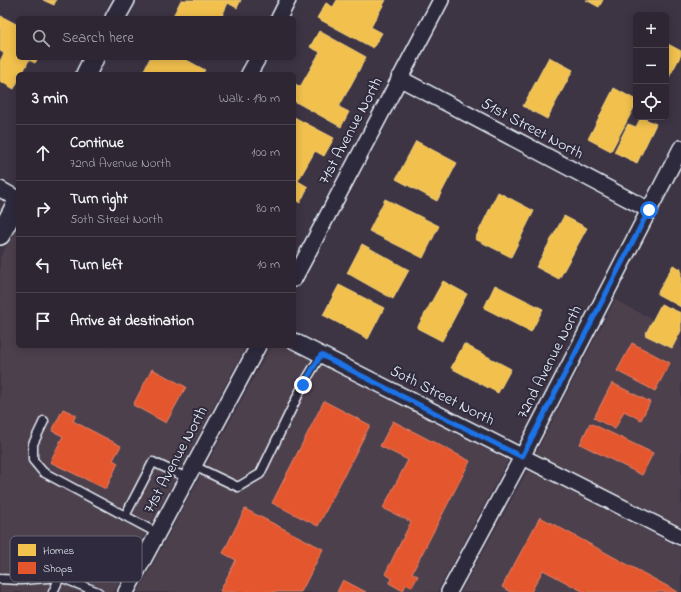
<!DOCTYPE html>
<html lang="en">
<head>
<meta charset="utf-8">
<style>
	:root { --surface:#2e2733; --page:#3a333f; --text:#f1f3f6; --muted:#a7a5ac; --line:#49444e }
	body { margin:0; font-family:"Indie Flower",sans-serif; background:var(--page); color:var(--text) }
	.controls { position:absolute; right:12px; top:12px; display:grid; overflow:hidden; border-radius:6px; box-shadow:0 2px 10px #0003 }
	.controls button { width:36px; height:36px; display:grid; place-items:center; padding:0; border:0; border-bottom:1px solid var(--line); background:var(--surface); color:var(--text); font:20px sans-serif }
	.stop { position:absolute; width:12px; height:12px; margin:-9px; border:3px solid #1a73e8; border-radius:50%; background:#fff }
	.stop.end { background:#1a73e8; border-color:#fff; box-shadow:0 1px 4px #0008 }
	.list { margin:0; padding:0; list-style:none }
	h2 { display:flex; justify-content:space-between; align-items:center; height:52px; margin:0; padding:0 16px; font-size:17px }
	h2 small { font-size:13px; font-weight:400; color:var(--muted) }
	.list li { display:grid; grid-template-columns:26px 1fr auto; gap:12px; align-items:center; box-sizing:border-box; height:56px; padding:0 16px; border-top:1px solid var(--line) }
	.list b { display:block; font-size:15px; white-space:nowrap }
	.list p { margin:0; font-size:13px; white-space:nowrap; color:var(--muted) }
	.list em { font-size:13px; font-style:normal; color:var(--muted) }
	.icon { flex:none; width:22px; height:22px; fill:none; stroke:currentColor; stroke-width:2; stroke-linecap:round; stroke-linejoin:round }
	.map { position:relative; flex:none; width:681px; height:592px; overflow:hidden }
	.search { position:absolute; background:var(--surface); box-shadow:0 2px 10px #0003; left:16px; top:16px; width:280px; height:44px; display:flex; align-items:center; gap:10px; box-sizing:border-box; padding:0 14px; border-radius:6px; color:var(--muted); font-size:15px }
	.panel { position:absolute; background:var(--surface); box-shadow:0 2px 10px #0003; left:16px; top:72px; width:280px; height:276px; border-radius:6px }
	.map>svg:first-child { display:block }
	.built { fill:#4d414d }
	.homes { fill:#f2c14e; stroke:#efcf81 }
	.shops { fill:#e4572e; stroke:#e5856b }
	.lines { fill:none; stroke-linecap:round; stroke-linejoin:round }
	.service-casing { stroke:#e8f1f8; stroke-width:11 }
	.minor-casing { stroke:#e8f1f8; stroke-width:18 }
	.tertiary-casing { stroke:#e8f1f8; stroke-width:22 }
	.service { stroke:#2f2a3d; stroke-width:8 }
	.minor { stroke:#2f2a3d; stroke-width:15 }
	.tertiary { stroke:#2f2a3d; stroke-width:19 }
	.route { stroke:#1a73e8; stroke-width:5 }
	.labels { text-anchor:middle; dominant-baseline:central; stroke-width:4; stroke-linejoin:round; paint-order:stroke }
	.street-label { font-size:16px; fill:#e8f1f8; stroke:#2f2a3d }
	.key { fill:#2f2a3d; stroke:#666675; stroke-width:1 }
	.key-label { font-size:11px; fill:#e8f1f8 }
</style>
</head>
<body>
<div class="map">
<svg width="681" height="592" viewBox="0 0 681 592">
	<rect width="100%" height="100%" fill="#3d3444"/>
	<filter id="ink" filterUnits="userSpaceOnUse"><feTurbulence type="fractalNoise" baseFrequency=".025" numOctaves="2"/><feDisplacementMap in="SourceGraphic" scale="8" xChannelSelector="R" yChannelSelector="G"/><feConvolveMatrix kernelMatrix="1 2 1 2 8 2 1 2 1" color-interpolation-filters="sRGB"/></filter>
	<g filter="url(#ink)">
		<path class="built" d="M 18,224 L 18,346 L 246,346 L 114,592 L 0,592 L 0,258 Z
			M 615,300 L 681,334 L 681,527 L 536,453 Z
			M 271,346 L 283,346 L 508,460 L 437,592 L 138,592 Z
			M 528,470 L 681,548 L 681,592 L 461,592 Z"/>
		<path class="homes" d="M 43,0 L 56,0 L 54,5 Z
			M 181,0 L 241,0 L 237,8 L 228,3 L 221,18 L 172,18 Z
			M 337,0 L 386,0 L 371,27 L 382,33 L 373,48 L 317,18 L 326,3 L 333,7 Z
			M 586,0 L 603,0 L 599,7 Z
			M 1,16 L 18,25 L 18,58 L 38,58 L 35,63 L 29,60 L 22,74 L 18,74 L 18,81 L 14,89 L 0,81 L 0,61 L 4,53 L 0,51 L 0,18 Z
			M 319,31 L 366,57 L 339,107 L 349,112 L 341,127 L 294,101 L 294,83 L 300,87 L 320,52 L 310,47 Z
			M 666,43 L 681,51 L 681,55 L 666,83 Z
			M 549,57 L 573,70 L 547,119 L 523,106 Z
			M 150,58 L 183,58 L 205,70 L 202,74 L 142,74 Z
			M 614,88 L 636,100 L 636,104 L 611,151 L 588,139 Z
			M 294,117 L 334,138 L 324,156 L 315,151 L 298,181 L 308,187 L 300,203 L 294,199 Z
			M 641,117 L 656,124 L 637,163 L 614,152 L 628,124 L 636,127 Z
			M 416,141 L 457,163 L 437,201 L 396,179 Z
			M 498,192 L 534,211 L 511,257 L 475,239 Z
			M 385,199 L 439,226 L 423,258 L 369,231 Z
			M 564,216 L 587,228 L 559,279 L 536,267 Z
			M 362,244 L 409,270 L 393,299 L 347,273 Z
			M 673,265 L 681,269 L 681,307 L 657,294 Z
			M 443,281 L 467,294 L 442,341 L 417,328 Z
			M 339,285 L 384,308 L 368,339 L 323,315 Z
			M 495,285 L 543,309 L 531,332 L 484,308 Z
			M 661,304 L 681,313 L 681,331 L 672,348 L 645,335 Z
			M 464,344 L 511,369 L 498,393 L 451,368 Z"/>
		<path class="shops" d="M 632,343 L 670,363 L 655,391 L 617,371 Z
			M 152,369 L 186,387 L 166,423 L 133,405 Z
			M 612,383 L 650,402 L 641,420 L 624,411 L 615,429 L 594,418 Z
			M 324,401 L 370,425 L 318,526 L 272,503 Z
			M 63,409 L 76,415 L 73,421 L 121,446 L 113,460 L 118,463 L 106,489 L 50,462 L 63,436 L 52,431 Z
			M 393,421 L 470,461 L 412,573 L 418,576 L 412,587 L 406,584 L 403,591 L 389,583 L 392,578 L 385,574 L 411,522 L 383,508 L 408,460 L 380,446 Z
			M 590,423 L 653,453 L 642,475 L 580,444 Z
			M 245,509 L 323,549 L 301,592 L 222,592 L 220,591 L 236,560 L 223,553 Z
			M 540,517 L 678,592 L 584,592 L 543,570 L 531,592 L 510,592 L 502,587 Z
			M 343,580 L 366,592 L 337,592 Z"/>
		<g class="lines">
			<defs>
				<path id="service" d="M 44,421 L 33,444 L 33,460 L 43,472 L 157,533
					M 194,466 L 238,487 L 260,474 L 303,385 L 321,355
					M 125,516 L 153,462 L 187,478
					M 0,579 L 21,580 L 60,577 L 98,592
					M 53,592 L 60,577"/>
				<path id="minor" d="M 279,18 L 288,0
					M 249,74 L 258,58
					M 399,78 L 649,210
					M 0,189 L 18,199
					M 294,279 L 441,0
					M 294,341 L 681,537
					M 126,592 L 258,346
					M 449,592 L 522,457 L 681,148"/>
				<path id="tertiary" d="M 115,18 L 125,0
					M 86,74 L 94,58
					M 0,235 L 18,201"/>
			</defs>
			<use href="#service" class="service-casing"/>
			<use href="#minor" class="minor-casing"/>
			<use href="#tertiary" class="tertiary-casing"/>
			<use href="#service" class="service"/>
			<use href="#minor" class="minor"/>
			<use href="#tertiary" class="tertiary"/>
		</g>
	</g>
	<g class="lines" filter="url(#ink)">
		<path class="route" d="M 303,385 L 321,355 L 522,457 L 649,210"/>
	</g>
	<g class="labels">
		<g class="street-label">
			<text transform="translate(532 129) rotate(28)">51st Street North</text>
			<text transform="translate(351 131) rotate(-62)">71st Avenue North</text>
			<text transform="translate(550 362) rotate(-63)">72nd Avenue North</text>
			<text transform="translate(442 396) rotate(27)">50th Street North</text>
			<text transform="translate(176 460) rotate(-62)">71st Avenue North</text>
		</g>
	</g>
	<rect x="10" y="536" width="132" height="46" rx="6" class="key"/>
	<rect x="18" y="544" width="18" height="12" fill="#f2c14e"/>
	<rect x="18" y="562" width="18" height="12" fill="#e4572e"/>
	<g class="key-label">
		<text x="43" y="554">Homes</text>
		<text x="43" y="572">Shops</text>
	</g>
</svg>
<div class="controls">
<button>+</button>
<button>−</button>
<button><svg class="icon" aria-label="locate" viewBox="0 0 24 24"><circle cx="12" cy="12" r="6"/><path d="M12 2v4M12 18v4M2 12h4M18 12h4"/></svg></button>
</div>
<div class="stop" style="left:649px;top:210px"></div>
<div class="stop end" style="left:303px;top:385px"></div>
<div class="search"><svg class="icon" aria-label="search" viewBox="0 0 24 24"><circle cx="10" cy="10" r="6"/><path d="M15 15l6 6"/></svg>Search here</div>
<section class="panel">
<h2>3 min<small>Walk · 190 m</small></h2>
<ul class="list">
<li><svg class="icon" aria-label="ahead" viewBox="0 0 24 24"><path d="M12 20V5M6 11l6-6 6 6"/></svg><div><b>Continue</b><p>72nd Avenue North</p></div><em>100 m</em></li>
<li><svg class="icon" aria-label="right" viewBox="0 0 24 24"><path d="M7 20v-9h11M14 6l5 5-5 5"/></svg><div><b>Turn right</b><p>50th Street North</p></div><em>80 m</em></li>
<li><svg class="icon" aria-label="left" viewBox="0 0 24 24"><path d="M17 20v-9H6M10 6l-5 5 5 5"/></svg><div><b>Turn left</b></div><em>10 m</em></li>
<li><svg class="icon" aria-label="arrive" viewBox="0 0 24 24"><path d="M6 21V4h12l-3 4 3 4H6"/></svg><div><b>Arrive at destination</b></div></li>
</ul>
</section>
</div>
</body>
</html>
